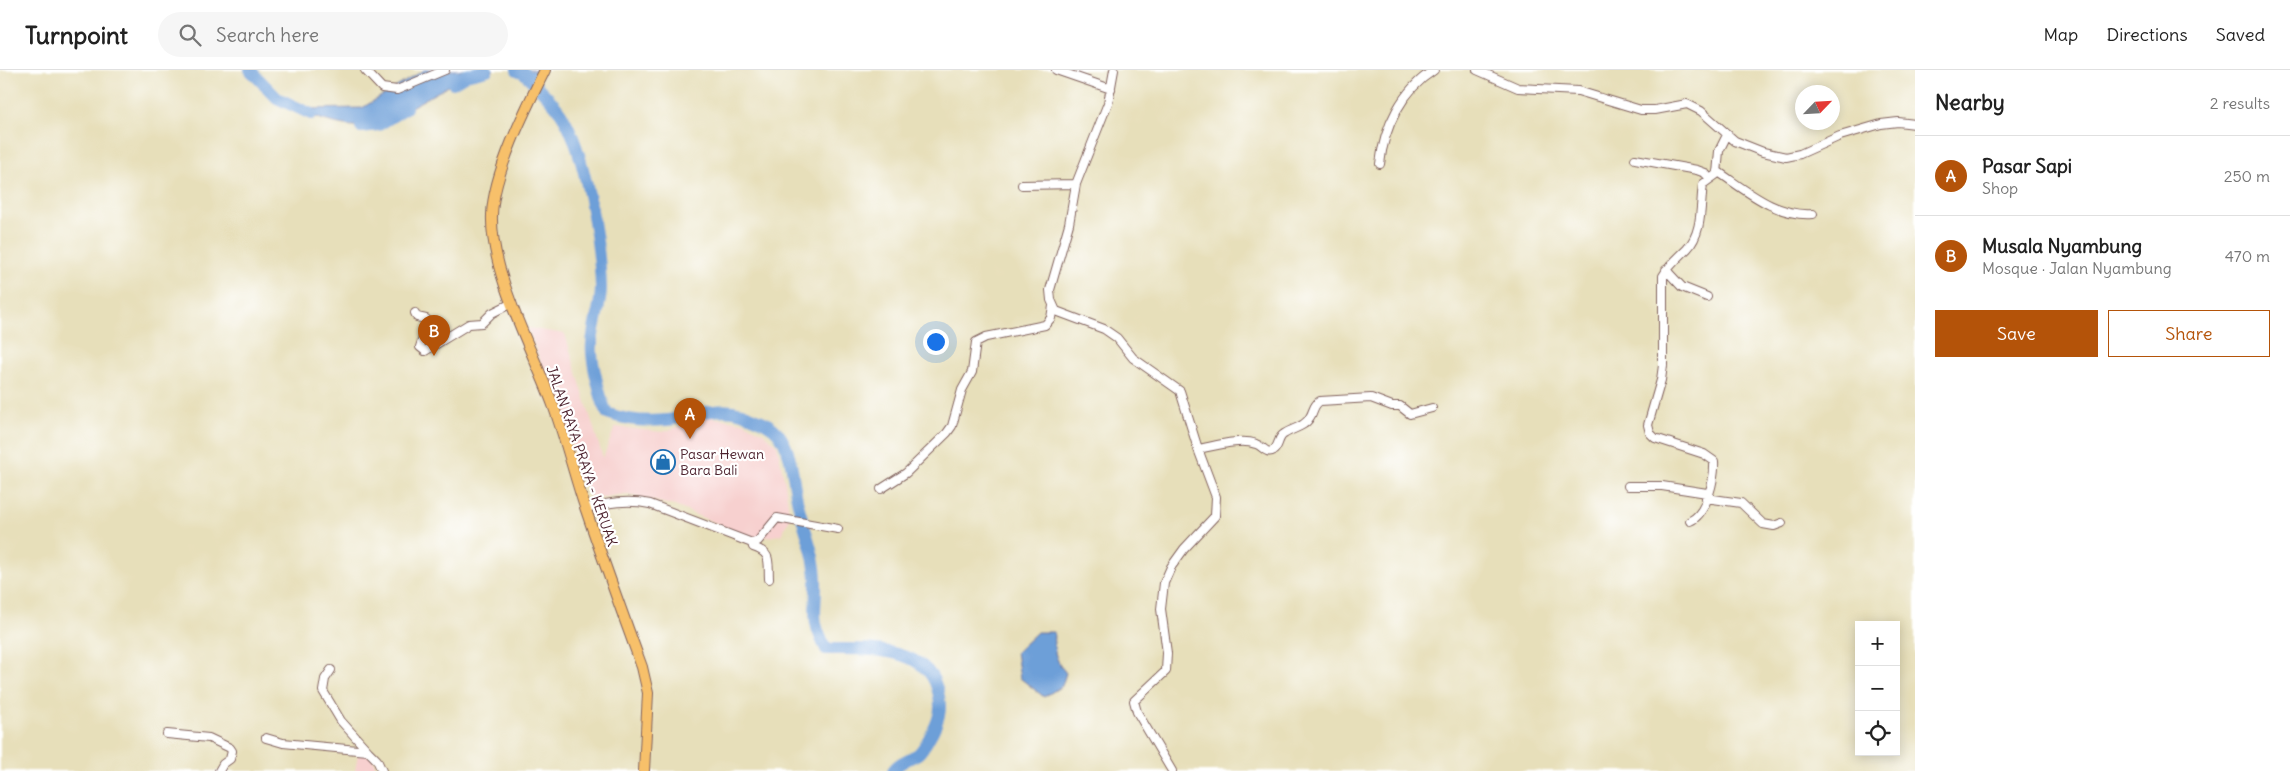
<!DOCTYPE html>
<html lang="en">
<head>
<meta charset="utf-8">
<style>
	:root { --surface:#fff; --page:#f6f6f6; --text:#222; --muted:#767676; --line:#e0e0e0; --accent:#b45309 }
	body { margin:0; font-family:Delius,sans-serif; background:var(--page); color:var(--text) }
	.controls { position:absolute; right:15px; bottom:15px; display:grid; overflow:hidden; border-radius:0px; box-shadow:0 2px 12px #0003 }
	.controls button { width:45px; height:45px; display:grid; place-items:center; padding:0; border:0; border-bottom:1px solid var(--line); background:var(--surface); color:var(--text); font:25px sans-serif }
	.compass { position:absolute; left:1795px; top:15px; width:45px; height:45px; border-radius:50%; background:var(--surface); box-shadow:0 2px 12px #0003; rotate:65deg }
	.you { position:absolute; left:935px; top:271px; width:18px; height:18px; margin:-12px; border:4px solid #fff; border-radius:50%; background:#1a73e8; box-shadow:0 0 0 8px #1a73e833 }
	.badge { display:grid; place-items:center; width:32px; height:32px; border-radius:50%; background:var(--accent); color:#fff; font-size:16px; font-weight:700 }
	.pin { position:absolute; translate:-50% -41px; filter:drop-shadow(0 1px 2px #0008) }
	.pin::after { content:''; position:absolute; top:26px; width:18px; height:15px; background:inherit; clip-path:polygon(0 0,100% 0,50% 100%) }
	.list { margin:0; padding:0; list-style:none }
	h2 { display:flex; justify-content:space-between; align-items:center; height:65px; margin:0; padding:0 20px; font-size:21px }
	h2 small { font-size:16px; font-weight:400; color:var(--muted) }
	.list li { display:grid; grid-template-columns:32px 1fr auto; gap:15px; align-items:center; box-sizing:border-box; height:80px; padding:0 20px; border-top:1px solid var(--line) }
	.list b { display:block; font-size:19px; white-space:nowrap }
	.list p { margin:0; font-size:16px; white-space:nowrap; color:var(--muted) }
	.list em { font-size:16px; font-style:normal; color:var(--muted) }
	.actions { display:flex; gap:10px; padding:15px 20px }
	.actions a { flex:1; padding:11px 0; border:1px solid var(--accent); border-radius:0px; text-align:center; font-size:18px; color:var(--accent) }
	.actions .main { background:var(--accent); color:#fff }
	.icon { flex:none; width:28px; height:28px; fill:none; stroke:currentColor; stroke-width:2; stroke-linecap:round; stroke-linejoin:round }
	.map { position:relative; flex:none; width:1915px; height:701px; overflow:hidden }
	header { display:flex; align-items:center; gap:30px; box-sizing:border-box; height:70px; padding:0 25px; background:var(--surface); border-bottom:1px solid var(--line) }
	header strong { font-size:24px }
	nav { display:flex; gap:28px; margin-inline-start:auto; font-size:18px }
	.search { width:350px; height:45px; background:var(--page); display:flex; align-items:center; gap:12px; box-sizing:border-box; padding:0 18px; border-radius:28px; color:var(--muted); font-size:19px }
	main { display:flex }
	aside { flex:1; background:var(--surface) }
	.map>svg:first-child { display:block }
	.built { fill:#f7d0cf }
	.water { fill:#6d9fd8; stroke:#5c5f82 }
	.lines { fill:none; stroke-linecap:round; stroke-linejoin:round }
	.river { stroke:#6d9fd8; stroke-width:12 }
	.minor-casing { stroke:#81625d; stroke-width:10 }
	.major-casing { stroke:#81625d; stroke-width:12 }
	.minor { stroke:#fff; stroke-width:8 }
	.major { stroke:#f7c06b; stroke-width:10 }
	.labels { text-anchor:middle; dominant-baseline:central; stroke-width:4.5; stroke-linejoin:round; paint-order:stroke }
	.poi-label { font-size:14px; fill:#4a1f2b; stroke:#fff; text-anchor:start }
	.street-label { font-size:14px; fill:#4a1f2b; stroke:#fff }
</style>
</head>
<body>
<header>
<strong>Turnpoint</strong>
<div class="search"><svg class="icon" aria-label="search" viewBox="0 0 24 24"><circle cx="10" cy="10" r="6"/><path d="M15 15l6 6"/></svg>Search here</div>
<nav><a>Map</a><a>Directions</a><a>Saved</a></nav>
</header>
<main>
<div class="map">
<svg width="1915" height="701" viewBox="0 0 1915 701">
	<rect width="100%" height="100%" fill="#fff"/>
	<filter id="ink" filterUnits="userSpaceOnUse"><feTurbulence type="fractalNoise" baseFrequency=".02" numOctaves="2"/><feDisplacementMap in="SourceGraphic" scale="10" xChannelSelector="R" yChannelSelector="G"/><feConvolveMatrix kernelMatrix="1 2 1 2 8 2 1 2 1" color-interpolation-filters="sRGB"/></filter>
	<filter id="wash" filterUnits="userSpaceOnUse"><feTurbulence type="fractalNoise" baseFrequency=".0096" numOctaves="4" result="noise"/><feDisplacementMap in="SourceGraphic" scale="20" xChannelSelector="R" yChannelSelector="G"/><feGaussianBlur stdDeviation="1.12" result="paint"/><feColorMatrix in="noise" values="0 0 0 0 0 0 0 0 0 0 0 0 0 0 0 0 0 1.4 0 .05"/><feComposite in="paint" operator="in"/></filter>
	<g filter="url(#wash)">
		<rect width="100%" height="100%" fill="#e7dfba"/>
		<path class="built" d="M 528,258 L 565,264 L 603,388 L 615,357 L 663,362 L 707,347 L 743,352 L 764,363 L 777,375 L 785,413 L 790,448 L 781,465 L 753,469 L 675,436 L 625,424 L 591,429 Z
			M 358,683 L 372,685 L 377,701 L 355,701 Z"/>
		<path class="water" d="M 424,0 L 494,0 L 468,5 L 377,56 C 347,59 323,51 296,39 L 362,38 Z
			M 512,0 L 539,0 L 534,13 L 521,3 Z
			M 1037,562 L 1054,562 C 1053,579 1055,590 1066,603 L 1062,616 L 1044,627 L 1020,608 L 1016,582 Z"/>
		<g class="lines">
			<path class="river" d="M 250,0 L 277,28 L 311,44
				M 517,0 L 524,3 C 536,16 552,29 562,45 C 585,80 600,175 601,218 C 601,237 593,255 592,274 C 590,288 601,331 607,343 C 627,351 646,352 667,350 C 693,347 716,335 742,343 C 753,347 770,353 778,363 C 792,381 792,403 796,424 C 801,453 815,480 816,509 C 817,543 809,546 826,579 C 862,579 925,575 937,618 C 942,635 941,645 933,661 C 929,668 924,679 918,684 C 910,689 898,692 893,701
				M 453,13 L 466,5 L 487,0
				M 361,57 L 379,55 L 406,38"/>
		</g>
	</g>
	<g filter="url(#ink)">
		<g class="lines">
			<defs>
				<path id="minor" d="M 365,0 L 382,18 L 397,20 L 445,0
					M 1056,0 L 1111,19
					M 1114,0 L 1108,33 L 1076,114 L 1069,154 L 1050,220 L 1051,230 L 1056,241 L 1104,259 L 1117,268 L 1133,288 L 1180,321 L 1198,379 L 1216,427 L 1215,446 L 1184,479 L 1171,497 L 1164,513 L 1161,539 L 1167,583 L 1166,601 L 1134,631 L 1137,642 L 1172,701
					M 1477,0 L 1518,18 L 1578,21 L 1641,40 L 1655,40 L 1687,34 L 1701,41 L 1735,71 L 1763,82 L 1786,87 L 1800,84 L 1840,66 L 1881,54 L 1898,52 L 1915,54
					M 1635,89 L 1697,100 L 1705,103 L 1710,109
					M 1380,94 C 1384,57 1402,20 1434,0
					M 1717,101 C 1747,121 1776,147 1813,144
					M 1022,115 L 1076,114
					M 1666,200 L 1682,217 L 1707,227
					M 415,243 L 417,247 L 426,249 L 428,252 L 420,277 L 425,281 L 469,254 L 482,253 L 492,243 L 512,233
					M 1198,379 C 1215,376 1240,368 1256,374 C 1263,376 1266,385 1274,380 C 1279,376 1278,367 1284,364 C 1293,358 1305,357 1310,347 C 1314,341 1313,335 1320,331 L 1371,328 L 1392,336 L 1400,336 L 1410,344 L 1432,338
					M 1628,416 L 1662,416 L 1707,423
					M 881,419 L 906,403 L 947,363 L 952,356 L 962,320 L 972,302 L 976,272 L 986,267 L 1045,255 L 1051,248 L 1053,236
					M 1706,428 L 1741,433 L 1763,454 L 1774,456 L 1782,453
					M 585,438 C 608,433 627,429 650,434 L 752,473 L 758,471 L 777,448 L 838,459
					M 1690,451 C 1707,444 1715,408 1714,391 L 1704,384 L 1655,368 L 1650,363 L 1648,355 L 1661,310 L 1663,295 L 1663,206 C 1670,194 1678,188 1687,179 C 1703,162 1700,136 1703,114 L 1717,104 L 1719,81 L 1727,65
					M 752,473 L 753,477 C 772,483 768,491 769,509
					M 331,600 L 325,609 L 323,621 L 341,651 L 368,681
					M 167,664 L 209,668 L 230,678 L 232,681 L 230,689 L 223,694 L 219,701
					M 266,668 L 283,673 L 368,681 L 377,690 L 382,701"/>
				<path id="major" d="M 545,0 C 526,38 493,104 492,145 C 490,203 533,281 553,335 C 566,370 574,405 586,440 C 604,493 623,545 642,597 L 648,623 L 644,701"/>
			</defs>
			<use href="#minor" class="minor-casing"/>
			<use href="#major" class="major-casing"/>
			<use href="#minor" class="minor"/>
			<use href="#major" class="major"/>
		</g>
	</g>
	<defs>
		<symbol id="shop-ring" viewBox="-11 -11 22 22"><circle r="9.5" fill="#fff" stroke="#1f6fb2" stroke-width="1.5"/><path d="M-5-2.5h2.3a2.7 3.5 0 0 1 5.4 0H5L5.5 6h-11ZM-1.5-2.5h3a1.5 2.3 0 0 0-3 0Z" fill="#1f6fb2"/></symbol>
	</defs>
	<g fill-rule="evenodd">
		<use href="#shop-ring" x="649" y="378" width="28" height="28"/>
	</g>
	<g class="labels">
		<g class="poi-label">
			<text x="680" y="384">Pasar Hewan<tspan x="680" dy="16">Bara Bali</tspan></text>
		</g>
		<g class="street-label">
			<text transform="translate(582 386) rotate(71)">JALAN RAYA PRAYA - KERUAK</text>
		</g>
	</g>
</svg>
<div class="controls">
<button>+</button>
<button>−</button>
<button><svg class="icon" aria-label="locate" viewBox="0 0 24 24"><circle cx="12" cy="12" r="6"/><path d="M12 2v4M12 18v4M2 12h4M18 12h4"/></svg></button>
</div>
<svg class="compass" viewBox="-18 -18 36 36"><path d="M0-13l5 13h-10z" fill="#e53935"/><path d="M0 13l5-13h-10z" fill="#767676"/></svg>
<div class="you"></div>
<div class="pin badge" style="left:690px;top:369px">A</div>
<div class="pin badge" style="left:434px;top:286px">B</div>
</div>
<aside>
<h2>Nearby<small>2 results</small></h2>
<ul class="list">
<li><span class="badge">A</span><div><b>Pasar Sapi</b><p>Shop</p></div><em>250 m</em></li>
<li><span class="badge">B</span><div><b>Musala Nyambung</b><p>Mosque · Jalan Nyambung</p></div><em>470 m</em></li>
</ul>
<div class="actions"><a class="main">Save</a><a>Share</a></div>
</aside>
</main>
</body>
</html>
